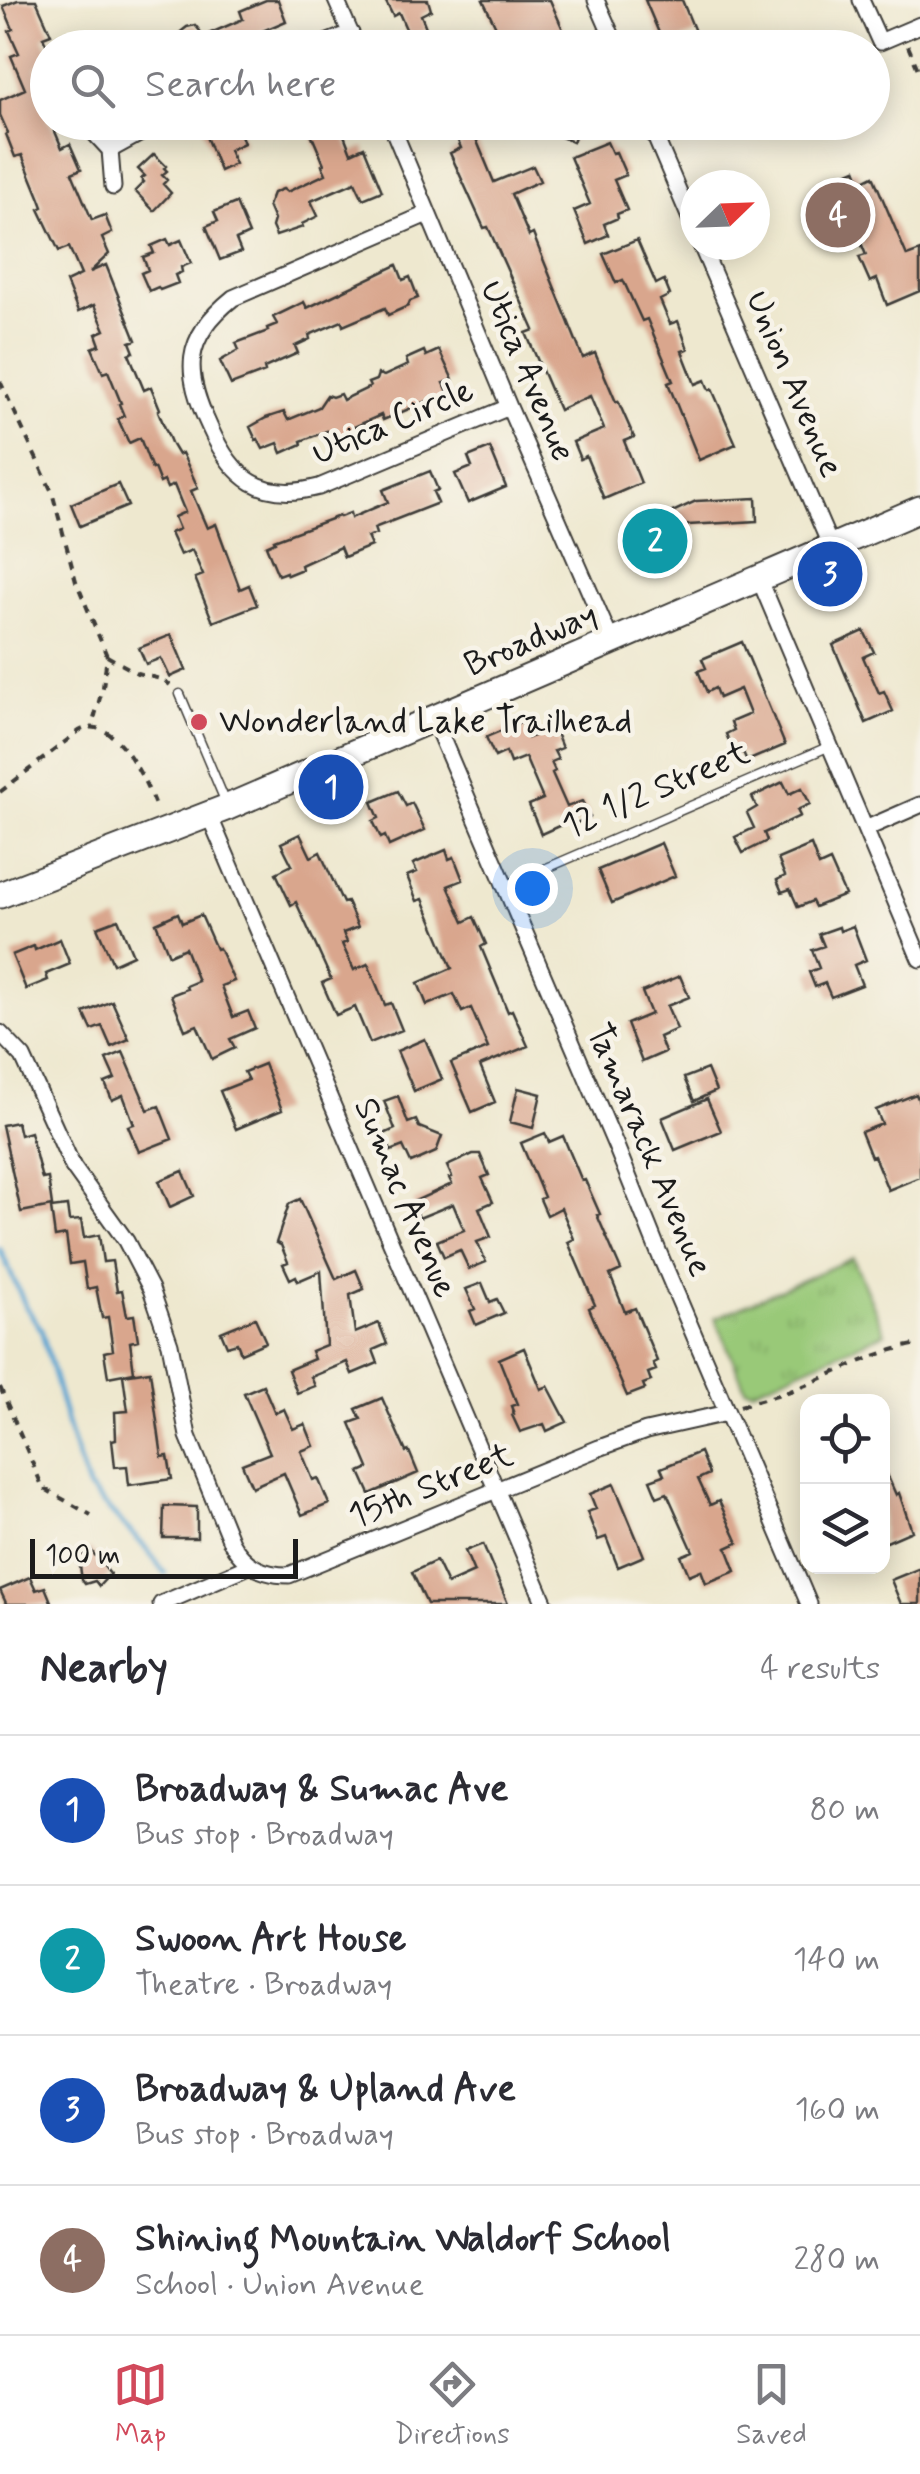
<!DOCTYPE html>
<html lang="en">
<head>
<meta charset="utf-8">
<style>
	:root { --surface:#fff; --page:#f2f2f3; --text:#2b2b33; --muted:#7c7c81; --line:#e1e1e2; --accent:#d1495b }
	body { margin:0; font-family:Mynerve,sans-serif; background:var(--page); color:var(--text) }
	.controls { position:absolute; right:30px; bottom:30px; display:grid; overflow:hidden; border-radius:20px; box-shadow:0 5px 25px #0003 }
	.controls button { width:90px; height:90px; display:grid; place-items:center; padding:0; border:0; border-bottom:2px solid var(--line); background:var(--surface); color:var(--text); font:50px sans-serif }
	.compass { position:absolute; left:680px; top:170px; width:90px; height:90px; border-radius:50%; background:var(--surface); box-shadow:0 5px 25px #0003; rotate:67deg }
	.scale { position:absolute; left:30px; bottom:25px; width:268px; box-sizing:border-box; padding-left:10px; border:5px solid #1c1c1c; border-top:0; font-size:28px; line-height:35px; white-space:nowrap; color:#1c1c1c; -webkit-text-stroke:8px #f7f3e8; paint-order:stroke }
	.you { position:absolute; left:532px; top:888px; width:35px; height:35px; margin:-25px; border:8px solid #fff; border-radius:50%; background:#1a73e8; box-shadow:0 0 0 15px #1a73e833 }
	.badge { display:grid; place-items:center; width:65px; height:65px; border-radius:50%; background:var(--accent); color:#fff; font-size:32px; font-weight:700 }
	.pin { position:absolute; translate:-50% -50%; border:5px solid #fff; box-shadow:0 2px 10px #0006 }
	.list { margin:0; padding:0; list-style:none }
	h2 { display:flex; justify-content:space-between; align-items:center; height:130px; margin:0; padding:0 40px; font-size:42px }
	h2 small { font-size:32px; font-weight:400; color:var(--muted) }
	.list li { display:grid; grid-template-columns:65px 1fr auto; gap:30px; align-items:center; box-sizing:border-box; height:150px; padding:0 40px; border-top:2px solid var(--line) }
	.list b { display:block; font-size:38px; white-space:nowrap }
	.list p { margin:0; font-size:32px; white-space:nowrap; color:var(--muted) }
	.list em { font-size:32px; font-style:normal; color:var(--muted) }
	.icon { flex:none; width:55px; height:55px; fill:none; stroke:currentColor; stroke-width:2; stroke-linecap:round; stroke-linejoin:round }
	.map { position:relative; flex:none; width:920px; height:1604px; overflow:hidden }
	.search { position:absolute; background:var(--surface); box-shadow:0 5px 25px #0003; left:30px; right:30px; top:30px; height:110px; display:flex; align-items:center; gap:25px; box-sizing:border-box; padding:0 35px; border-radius:55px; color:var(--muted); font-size:38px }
	.sheet { height:730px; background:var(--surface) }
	nav { display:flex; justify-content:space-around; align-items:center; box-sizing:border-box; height:140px; border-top:2px solid var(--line); background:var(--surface); font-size:28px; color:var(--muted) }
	nav a { display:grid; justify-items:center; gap:5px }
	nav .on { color:var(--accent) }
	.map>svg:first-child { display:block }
	.grass { fill:url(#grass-tufts); stroke:#5a724a; stroke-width:2.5 }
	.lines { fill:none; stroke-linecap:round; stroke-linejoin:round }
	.stream { stroke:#59a4d1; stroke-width:5 }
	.building { fill:#d9a68d }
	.lane-casing { stroke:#3c3b37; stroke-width:11 }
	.street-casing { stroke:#3c3b37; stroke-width:19 }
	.primary-casing { stroke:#3c3b37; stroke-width:29 }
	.path { stroke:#3c3b37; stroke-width:4; stroke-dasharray:8 8; stroke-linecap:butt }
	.lane { stroke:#fff; stroke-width:8 }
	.street { stroke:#fff; stroke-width:15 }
	.primary { stroke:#fff; stroke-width:25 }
	.poi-dot { fill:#d1495b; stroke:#f7f3e8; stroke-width:4 }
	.labels { text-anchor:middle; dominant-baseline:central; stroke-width:9; stroke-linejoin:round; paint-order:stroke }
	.street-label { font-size:35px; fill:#1c1c1c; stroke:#f7f3e8 }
	.poi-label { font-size:35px; fill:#1c1c1c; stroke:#f7f3e8; text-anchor:start }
</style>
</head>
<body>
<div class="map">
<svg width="920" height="1604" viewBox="0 0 920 1604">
	<defs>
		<pattern id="grass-tufts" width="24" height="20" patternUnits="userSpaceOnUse" patternTransform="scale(2.5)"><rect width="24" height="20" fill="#99c978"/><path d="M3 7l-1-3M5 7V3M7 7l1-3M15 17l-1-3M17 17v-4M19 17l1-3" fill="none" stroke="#83ac67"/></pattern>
	</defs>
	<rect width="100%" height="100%" fill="#f7f3e8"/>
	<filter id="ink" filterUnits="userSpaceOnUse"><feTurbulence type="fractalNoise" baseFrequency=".01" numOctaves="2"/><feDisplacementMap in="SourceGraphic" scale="20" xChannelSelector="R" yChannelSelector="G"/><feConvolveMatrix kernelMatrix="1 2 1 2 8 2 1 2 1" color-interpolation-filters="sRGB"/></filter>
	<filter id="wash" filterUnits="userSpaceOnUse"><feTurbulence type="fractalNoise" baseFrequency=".0048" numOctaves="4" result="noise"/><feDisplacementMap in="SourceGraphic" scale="40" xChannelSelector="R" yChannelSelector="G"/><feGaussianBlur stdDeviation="2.25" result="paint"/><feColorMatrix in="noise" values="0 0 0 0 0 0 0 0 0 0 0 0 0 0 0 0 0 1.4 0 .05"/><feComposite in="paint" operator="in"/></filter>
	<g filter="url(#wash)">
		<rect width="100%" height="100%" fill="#eee8cf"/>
		<path class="grass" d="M 853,1258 L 885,1333 L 753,1390 L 745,1388 L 715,1318 Z"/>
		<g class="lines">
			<path class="stream" d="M 0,1249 L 26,1307 L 41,1329 L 70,1434 L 88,1488 L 144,1546 L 165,1573"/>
		</g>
		<g id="blocks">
			<path class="building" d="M 18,0 L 36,0 L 51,34 L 43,37 L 48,48 L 48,62 L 36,67 L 48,94 L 48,122 L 51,122 L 62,148 L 70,144 L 81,169 L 72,173 L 92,220 L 105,215 L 112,233 L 102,238 L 109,254 L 90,272 L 106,265 L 136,340 L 130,342 L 134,352 L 129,354 L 144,390 L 151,387 L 160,409 L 158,411 L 172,445 L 178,455 L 182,453 L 190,470 L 198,488 L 191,491 L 207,528 L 216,524 L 240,589 L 249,585 L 257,605 L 213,622 L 195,578 L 203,575 L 192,550 L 180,555 L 170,533 L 179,529 L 174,517 L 185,512 L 174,485 L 167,488 L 164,481 L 160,483 L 154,468 L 152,469 L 140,438 L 129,443 L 118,419 L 124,416 L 119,404 L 121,403 L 108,371 L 103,373 L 92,348 L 100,345 L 96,334 L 105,330 L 94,305 L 78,312 L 66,282 L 81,275 L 69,247 L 59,251 L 39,209 L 43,207 L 40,199 L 22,155 L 15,157 L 6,134 L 8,133 L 0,115 L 0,100 L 25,89 L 11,56 L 19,53 L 9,31 L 13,29 L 3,6 Z
				M 266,0 L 278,0 L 286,21 L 223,48 L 167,48 L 180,37 L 178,34 L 187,27 L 195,25 L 204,36 L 243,19 L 240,11 Z
				M 385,0 L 428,0 L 431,10 L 421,15 L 427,30 L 410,38 L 399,13 L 393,16 Z
				M 483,0 L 550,0 L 564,32 L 559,34 L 565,48 L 499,48 L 491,29 L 496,27 Z
				M 645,0 L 682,0 L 696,34 L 665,47 Z
				M 213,122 L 236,122 L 244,143 L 229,150 L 235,164 L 220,171 L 202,127 Z
				M 306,122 L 339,122 L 351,153 L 364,147 L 382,191 L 363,199 L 355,182 L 311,201 L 318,216 L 302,224 L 303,227 L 276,236 L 272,227 L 274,220 L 268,206 L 273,193 L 283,189 L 287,192 L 326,174 L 322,165 L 324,164 Z
				M 450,122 L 469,122 L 494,182 L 533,166 L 540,181 L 511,194 L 529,236 L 533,234 L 583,358 L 595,353 L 616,402 L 618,401 L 634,437 L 624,441 L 641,483 L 604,499 L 586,456 L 580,459 L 573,442 L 604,429 L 590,396 L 559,410 L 526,333 L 534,330 L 488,227 L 484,228 L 450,153 L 461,148 Z
				M 526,122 L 580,122 L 573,142 Z
				M 607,142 L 612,153 L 616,152 L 626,175 L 614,180 L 627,210 L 617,214 L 618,218 L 604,224 L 608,235 L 588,244 L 574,211 L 590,204 L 570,157 Z
				M 154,154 L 166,166 L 164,168 L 167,171 L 162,175 L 167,180 L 163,184 L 171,193 L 154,211 L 135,191 L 144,182 L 141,179 L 145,176 L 138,169 Z
				M 856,169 L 861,182 L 873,176 L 907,256 L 920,251 L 920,291 L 887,305 L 877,279 L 870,282 L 859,257 L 866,255 L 851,219 L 843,222 L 826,182 Z
				M 236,203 L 249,234 L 236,240 L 241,252 L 220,260 L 206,226 L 218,221 L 214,212 Z
				M 167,239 L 170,245 L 181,240 L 191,263 L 181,267 L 182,272 L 175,275 L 178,283 L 160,290 L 158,287 L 149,291 L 141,273 L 148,270 L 143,257 L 154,253 L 151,246 Z
				M 637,240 L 656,284 L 664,280 L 670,295 L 660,300 L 670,324 L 678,321 L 688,349 L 682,351 L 695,384 L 705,380 L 709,390 L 712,389 L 736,444 L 699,460 L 668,383 L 673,381 L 647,319 L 642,321 L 623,280 L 616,283 L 603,254 Z
				M 397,265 L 403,280 L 410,277 L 418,298 L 410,301 L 408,306 L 388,315 L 385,308 L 343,326 L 342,321 L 309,335 L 310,339 L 295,346 L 298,353 L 264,368 L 265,372 L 231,385 L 220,361 L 239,350 L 236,343 L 268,331 L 267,328 L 277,324 L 273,317 L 304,302 L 307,308 Z
				M 439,350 L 453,380 L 444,383 L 449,394 L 431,403 L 430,400 L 383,420 L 381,415 L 354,427 L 355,430 L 330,440 L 327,431 L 301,441 L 302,444 L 282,453 L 278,443 L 263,449 L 258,439 L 256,440 L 250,427 L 266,418 L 284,412 L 288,420 L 319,407 L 327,395 L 332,397 L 340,394 L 343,400 L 370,387 L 368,383 L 376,380 L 378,374 L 384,376 L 408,365 L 406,359 L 424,351 L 426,356 Z
				M 490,448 L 506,487 L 468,503 L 455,474 L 472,467 L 468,457 Z
				M 430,471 L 438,490 L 433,492 L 438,503 L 374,528 L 376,534 L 367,537 L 371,546 L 344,557 L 340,547 L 301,565 L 302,569 L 287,575 L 286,572 L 278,575 L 266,546 L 275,542 L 274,540 L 339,516 L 340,517 L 350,513 L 351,518 L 388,502 L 383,490 Z
				M 118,484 L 128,506 L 80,526 L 71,504 Z
				M 756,498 L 757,521 L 688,525 L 639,571 L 624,556 L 668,514 L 696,501 Z
				M 864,631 L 874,652 L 863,657 L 879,693 L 884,691 L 893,711 L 866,723 L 833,645 Z
				M 171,635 L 186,670 L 170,677 L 161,658 L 146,664 L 139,648 Z
				M 742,642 L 785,745 L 747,761 L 743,752 L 735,755 L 726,734 L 734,730 L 731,722 L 750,714 L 740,689 L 719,698 L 715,688 L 707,692 L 698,671 L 706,668 L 702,659 Z
				M 522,722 L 528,738 L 547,730 L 550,736 L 556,733 L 562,748 L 554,751 L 558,759 L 551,762 L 555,771 L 552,773 L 567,807 L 582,801 L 590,817 L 572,825 L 570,821 L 541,834 L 529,805 L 543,799 L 525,757 L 510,763 L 506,752 L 495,757 L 486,737 Z
				M 783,782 L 789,794 L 802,788 L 810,804 L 797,810 L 800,816 L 764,833 L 767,841 L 743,853 L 735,837 L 754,828 L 747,813 L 757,807 L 752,797 Z
				M 398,791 L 406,806 L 412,803 L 425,830 L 389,846 L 385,836 L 381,838 L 373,821 L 379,818 L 372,802 Z
				M 300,834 L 311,857 L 320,852 L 343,903 L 347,902 L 358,927 L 343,933 L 347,942 L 342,944 L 354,970 L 368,964 L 385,1005 L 391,1003 L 402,1030 L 370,1043 L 355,1007 L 336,1015 L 322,983 L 331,979 L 296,902 L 291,905 L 276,873 L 292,865 L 281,843 Z
				M 661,843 L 675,876 L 612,903 L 598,870 Z
				M 811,845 L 819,866 L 830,861 L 845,895 L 815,907 L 812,901 L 798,907 L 790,889 L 782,892 L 777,880 L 785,876 L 778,859 Z
				M 446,850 L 449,859 L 454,857 L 463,880 L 448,886 L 464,922 L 474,917 L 486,944 L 481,947 L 508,1012 L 512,1010 L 528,1046 L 480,1066 L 495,1102 L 472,1112 L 451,1063 L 488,1048 L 471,1008 L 462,1012 L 454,994 L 427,1005 L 418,983 L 452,968 L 423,899 L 417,901 L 407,876 L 417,872 L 413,864 Z
				M 178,913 L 182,923 L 201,915 L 216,949 L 219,948 L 234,981 L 221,986 L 233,1017 L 248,1011 L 255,1028 L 230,1039 L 235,1048 L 212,1059 L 197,1025 L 185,1030 L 171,995 L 187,989 L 186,986 L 198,981 L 185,948 L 169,955 L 156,923 Z
				M 118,919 L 133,955 L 113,964 L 97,927 Z
				M 853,926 L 866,960 L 854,965 L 862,985 L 831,997 L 825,983 L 815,987 L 809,972 L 819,968 L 812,950 L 824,946 L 819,934 L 839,927 L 840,931 Z
				M 60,939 L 70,964 L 46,974 L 48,980 L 26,989 L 12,955 L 34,946 L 35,950 Z
				M 680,976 L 689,997 L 667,1006 L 677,1029 L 659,1037 L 665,1052 L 642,1062 L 627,1024 L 651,1014 L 642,992 Z
				M 112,1001 L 129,1039 L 111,1047 L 102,1026 L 92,1030 L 84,1013 Z
				M 425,1039 L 442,1079 L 414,1091 L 397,1051 Z
				M 123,1052 L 148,1110 L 159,1106 L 172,1139 L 139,1152 L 128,1126 L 134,1124 L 123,1095 L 112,1100 L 105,1083 L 115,1079 L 106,1059 Z
				M 264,1064 L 282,1110 L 236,1129 L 220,1091 L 248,1080 L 244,1072 Z
				M 707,1069 L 716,1091 L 694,1101 L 684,1078 Z
				M 518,1088 L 541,1094 L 533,1128 L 510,1122 Z
				M 916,1094 L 920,1104 L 920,1177 L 888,1190 L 874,1156 L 871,1157 L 861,1132 L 882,1124 L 876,1110 Z
				M 398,1096 L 408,1123 L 416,1120 L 419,1127 L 442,1136 L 436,1152 L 411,1163 L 403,1146 L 391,1151 L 384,1134 L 395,1129 L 384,1101 Z
				M 707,1099 L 721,1131 L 675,1150 L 662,1118 Z
				M 17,1122 L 20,1135 L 30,1132 L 42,1179 L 48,1178 L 52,1206 L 21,1212 L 2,1125 Z
				M 545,1133 L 549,1142 L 563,1136 L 582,1181 L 585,1180 L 600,1214 L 597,1215 L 621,1270 L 610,1275 L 625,1312 L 635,1308 L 657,1361 L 653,1363 L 656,1370 L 648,1373 L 651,1381 L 643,1384 L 645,1389 L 627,1396 L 589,1308 L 595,1305 L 568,1242 L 574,1239 L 561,1208 L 547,1215 L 540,1199 L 544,1197 L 521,1143 Z
				M 473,1154 L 480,1154 L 489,1175 L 482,1178 L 493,1202 L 479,1208 L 491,1237 L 477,1242 L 486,1262 L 469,1269 L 460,1250 L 444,1257 L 437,1241 L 464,1230 L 453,1204 L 419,1218 L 413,1202 L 452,1184 L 449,1178 L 452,1177 L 447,1166 Z
				M 183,1171 L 194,1196 L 170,1207 L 159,1181 Z
				M 300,1199 L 336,1279 L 356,1270 L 364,1289 L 350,1295 L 355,1333 L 379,1323 L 387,1344 L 373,1350 L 378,1363 L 352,1374 L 347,1362 L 311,1377 L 315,1386 L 297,1393 L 288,1370 L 314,1359 L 311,1351 L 326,1345 L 321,1271 L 298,1281 L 296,1276 L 290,1279 L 283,1264 L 288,1262 L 281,1245 L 276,1243 L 289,1204 Z
				M 67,1206 L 69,1221 L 81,1220 L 84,1238 L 99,1235 L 103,1262 L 112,1261 L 117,1291 L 122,1290 L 127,1316 L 134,1315 L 138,1340 L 130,1342 L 134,1372 L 108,1377 L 104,1352 L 113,1350 L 108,1317 L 102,1318 L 96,1287 L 87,1289 L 83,1262 L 70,1264 L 66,1235 L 55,1237 L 51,1208 Z
				M 482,1283 L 490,1302 L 497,1299 L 504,1313 L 476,1325 L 470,1311 L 475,1309 L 466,1289 Z
				M 255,1318 L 266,1342 L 241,1353 L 237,1343 L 227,1346 L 221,1332 Z
				M 524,1348 L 541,1389 L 548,1386 L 567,1422 L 547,1431 L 544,1424 L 520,1432 L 512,1415 L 514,1414 L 511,1406 L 517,1404 L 499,1359 Z
				M 150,1371 L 162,1457 L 168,1456 L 172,1479 L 129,1485 L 127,1466 L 115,1467 L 112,1440 L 116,1439 L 115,1412 L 128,1411 L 123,1375 Z
				M 263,1385 L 275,1413 L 284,1409 L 293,1429 L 305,1424 L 314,1446 L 301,1451 L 313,1480 L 318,1478 L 329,1504 L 302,1515 L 284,1473 L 252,1487 L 242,1464 L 270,1453 L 244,1393 Z
				M 382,1398 L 406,1452 L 409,1451 L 418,1473 L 370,1494 L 360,1472 L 369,1468 L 350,1423 L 361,1419 L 356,1409 Z
				M 700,1452 L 709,1474 L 698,1479 L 710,1505 L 719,1501 L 738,1543 L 727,1548 L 736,1571 L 706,1583 L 701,1570 L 689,1575 L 681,1556 L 693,1551 L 667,1493 L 657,1497 L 650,1480 L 664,1475 L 661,1468 Z
				M 882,1463 L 896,1495 L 899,1493 L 912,1531 L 882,1544 Z
				M 614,1484 L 644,1556 L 618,1567 L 606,1537 L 598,1540 L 587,1512 L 596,1509 L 590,1494 Z
				M 164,1506 L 197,1507 L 197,1538 L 163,1538 Z
				M 483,1544 L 508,1604 L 427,1604 L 412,1572 L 436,1561 L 447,1584 L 474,1572 L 465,1551 Z
				M 90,1549 L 110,1574 L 99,1586 L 95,1581 L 85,1584 L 82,1580 L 80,1566 L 75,1560 Z
				M 920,1568 L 920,1604 L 901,1604 L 891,1580 Z
				M 30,1577 L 36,1590 L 45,1587 L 52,1604 L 4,1604 L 6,1603 L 0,1590 Z"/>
		</g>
	</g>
	<g filter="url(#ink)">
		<use href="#blocks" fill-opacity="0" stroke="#3c3b37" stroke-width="2.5"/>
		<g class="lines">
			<defs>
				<path id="lane" d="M 180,694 L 226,803
					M 505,886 L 830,746"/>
				<path id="street" d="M 336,0 L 357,48
					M 596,0 L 617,48
					M 861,0 L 880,42 L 920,25
					M 313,48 L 351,33
					M 84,122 L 110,150 L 161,122
					M 390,122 L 509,407 L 612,643
					M 649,122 L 695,230
					M 110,150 L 113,187
					M 427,214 L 233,298 C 182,339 184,373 210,428 C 233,479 262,502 319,487 L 509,407
					M 701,245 L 831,547
					M 759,578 L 920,959
					M 434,720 L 616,1146 L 659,1253 L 809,1604
					M 209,815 L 545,1604
					M 865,829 L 920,805
					M 0,1033 L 23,1057 L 73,1167 L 126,1241 L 151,1289 L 170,1344 L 188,1436 L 231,1542 C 244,1566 263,1575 289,1575 L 599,1448 L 646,1431 L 727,1413
					M 161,1604 L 249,1566"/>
				<path id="primary" d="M 0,895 L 228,807 L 920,509"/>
			</defs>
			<use href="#lane" class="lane-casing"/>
			<use href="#street" class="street-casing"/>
			<use href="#primary" class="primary-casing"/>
			<path class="path" d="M 908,46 L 920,74
				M 0,381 L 52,492 L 76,581 L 107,656 L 103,687 L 92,726
				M 107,656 L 137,673 L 164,680 L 170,685
				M 0,792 L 79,731 C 115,711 148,785 157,811
				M 0,1387 L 43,1488 L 91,1515
				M 740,1406 C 758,1400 776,1396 793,1390 C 836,1374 874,1351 920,1344"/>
			<use href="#lane" class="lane"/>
			<use href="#street" class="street"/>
			<use href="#primary" class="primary"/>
		</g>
	</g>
	<circle class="poi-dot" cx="199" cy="722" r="10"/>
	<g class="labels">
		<g class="street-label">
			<text transform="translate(527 371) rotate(67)">Utica Avenue</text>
			<text transform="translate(794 384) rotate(67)">Union Avenue</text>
			<text transform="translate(393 422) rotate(-23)">Utica Circle</text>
			<text transform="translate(531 640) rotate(-23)">Broadway</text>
			<text transform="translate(656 790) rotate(-23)">12 1/2 Street</text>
			<text transform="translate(649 1150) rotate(67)">Tamarack Avenue</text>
			<text transform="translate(405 1198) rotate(67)">Sumac Avenue</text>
			<text transform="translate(431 1486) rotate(-22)">15th Street</text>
		</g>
		<g class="poi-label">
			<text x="219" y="722">Wonderland Lake Trailhead</text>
		</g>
	</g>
</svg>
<div class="controls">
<button><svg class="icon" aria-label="locate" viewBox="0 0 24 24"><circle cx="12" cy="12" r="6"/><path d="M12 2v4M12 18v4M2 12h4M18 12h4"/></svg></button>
<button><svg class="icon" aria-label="layers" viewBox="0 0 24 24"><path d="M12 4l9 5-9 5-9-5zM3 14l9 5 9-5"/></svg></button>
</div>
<svg class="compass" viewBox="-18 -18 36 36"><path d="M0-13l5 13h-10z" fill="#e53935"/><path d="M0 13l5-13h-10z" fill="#7c7c81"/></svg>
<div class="scale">100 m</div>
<div class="you"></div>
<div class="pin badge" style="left:331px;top:787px;background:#1a4fb4">1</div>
<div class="pin badge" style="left:655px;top:541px;background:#0f9aa8">2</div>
<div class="pin badge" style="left:830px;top:574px;background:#1a4fb4">3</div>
<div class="pin badge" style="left:838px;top:215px;background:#8d6e63">4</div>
<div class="search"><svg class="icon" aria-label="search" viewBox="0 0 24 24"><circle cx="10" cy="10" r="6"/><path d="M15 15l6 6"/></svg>Search here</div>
</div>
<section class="sheet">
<h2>Nearby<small>4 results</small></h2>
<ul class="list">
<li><span class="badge" style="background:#1a4fb4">1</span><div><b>Broadway &amp; Sumac Ave</b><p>Bus stop · Broadway</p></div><em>80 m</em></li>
<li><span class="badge" style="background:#0f9aa8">2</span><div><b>Swoon Art House</b><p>Theatre · Broadway</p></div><em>140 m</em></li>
<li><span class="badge" style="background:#1a4fb4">3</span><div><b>Broadway &amp; Upland Ave</b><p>Bus stop · Broadway</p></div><em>160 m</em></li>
<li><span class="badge" style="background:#8d6e63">4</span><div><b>Shining Mountain Waldorf School</b><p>School · Union Avenue</p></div><em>280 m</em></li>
</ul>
</section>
<nav>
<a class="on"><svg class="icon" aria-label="map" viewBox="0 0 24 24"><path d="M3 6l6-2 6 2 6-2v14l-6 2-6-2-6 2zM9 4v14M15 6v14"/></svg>Map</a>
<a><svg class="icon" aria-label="directions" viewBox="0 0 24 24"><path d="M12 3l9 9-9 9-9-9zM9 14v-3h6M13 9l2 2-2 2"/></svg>Directions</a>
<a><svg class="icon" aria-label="saved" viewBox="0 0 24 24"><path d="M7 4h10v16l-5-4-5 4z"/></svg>Saved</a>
</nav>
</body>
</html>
